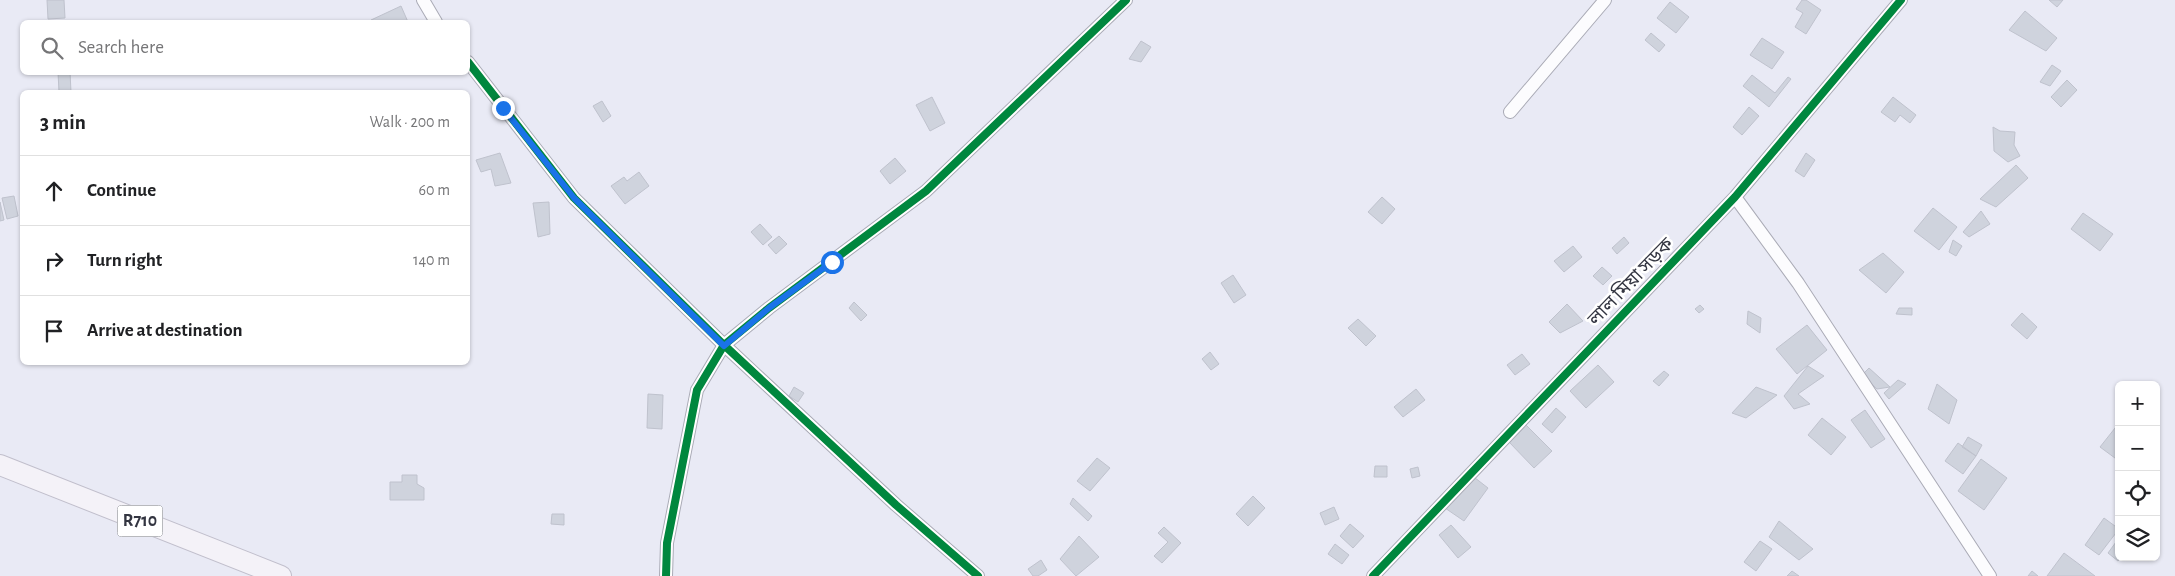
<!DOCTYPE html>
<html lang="en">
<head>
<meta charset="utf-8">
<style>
	:root { --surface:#fff; --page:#f2f2f2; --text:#202124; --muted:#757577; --line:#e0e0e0 }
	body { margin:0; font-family:"Alegreya Sans","Noto Sans Bengali",sans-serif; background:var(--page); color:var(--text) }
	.controls { position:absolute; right:15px; bottom:15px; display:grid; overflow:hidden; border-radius:8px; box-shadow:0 1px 4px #0004 }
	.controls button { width:45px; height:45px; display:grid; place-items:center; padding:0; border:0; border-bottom:1px solid var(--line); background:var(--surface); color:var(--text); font:25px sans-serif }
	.stop { position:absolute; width:15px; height:15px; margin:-11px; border:4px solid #1a73e8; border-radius:50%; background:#fff }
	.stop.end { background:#1a73e8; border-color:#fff; box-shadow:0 1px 5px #0008 }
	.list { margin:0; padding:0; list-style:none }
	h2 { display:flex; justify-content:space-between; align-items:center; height:65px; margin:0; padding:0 20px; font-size:21px }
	h2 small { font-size:16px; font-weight:400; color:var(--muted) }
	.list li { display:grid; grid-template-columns:32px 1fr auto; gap:15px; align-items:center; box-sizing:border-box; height:70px; padding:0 20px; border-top:1px solid var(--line) }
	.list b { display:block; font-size:19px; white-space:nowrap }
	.list em { font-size:16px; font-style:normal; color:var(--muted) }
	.icon { flex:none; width:28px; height:28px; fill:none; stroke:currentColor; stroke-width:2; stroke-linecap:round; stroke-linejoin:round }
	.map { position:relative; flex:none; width:2175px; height:576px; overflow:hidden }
	.search { position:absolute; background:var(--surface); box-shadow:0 1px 4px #0004; left:20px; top:20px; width:450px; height:55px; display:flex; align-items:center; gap:12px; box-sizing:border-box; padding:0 18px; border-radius:8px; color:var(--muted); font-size:19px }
	.panel { position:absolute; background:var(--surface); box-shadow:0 1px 4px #0004; left:20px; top:90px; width:450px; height:275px; border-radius:8px }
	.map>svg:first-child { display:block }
	.building { fill:#cfd3dd; stroke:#bfc2cd }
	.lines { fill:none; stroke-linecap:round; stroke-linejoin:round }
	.street-casing { stroke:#aaabb6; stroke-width:14 }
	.primary-casing { stroke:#c1bfcc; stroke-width:22 }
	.street { stroke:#fcfcfe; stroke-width:12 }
	.primary { stroke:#f4f2f8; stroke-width:20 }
	.cycleway-casing { stroke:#fff; stroke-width:11 }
	.cycleway { stroke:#00873e; stroke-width:8 }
	.route { stroke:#1a73e8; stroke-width:6 }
	.labels { text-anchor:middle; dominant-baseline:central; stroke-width:5; stroke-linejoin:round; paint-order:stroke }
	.shield { fill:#fff; stroke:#70727a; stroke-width:1 }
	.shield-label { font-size:18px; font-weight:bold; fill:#333541 }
	.street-label { font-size:19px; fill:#333541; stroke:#fff }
</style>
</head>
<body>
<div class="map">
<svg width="2175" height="576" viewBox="0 0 2175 576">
	<rect width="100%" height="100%" fill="#e9eaf5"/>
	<path class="building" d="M 47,0 L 64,0 L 65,18 L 48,19 Z
		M 1802,0 L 1806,0 L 1821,10 L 1806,34 L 1795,27 L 1803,13 L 1796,9 Z
		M 2049,0 L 2063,0 L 2057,7 Z
		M 1670,2 L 1689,17 L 1676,33 L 1657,18 Z
		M 401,6 L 408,22 L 372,22 L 371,20 Z
		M 2025,11 L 2057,38 L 2046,51 L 2009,30 Z
		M 1651,33 L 1665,45 L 1659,52 L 1645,40 Z
		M 1762,38 L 1784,52 L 1772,69 L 1750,55 Z
		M 1141,41 L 1151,47 L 1141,62 L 1129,59 Z
		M 2052,65 L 2061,71 L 2050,86 L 2040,82 Z
		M 58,72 L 70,72 L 71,92 L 59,92 Z
		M 1752,75 L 1775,93 L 1788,77 L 1791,79 L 1769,107 L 1743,86 Z
		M 2067,80 L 2077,90 L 2061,107 L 2051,97 Z
		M 932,97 L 945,123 L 930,131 L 916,105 Z
		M 1893,97 L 1916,115 L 1910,123 L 1900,115 L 1895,122 L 1881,112 Z
		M 602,101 L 611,116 L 603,122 L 593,106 Z
		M 1749,107 L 1759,116 L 1742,135 L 1733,127 Z
		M 1993,127 L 2000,131 L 2015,132 L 2014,145 L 2020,156 L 2008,162 L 1994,151 Z
		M 500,153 L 511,183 L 495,186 L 491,169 L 481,172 L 476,160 Z
		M 1806,153 L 1815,160 L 1804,177 L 1795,171 Z
		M 895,158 L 906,171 L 890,184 L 880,171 Z
		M 2016,165 L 2028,178 L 1996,207 L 1980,199 Z
		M 639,172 L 649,186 L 625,204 L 611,186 L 624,177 L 627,181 Z
		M 14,196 L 18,216 L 7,219 L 2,198 Z
		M 1382,197 L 1395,209 L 1382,224 L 1368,212 Z
		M 0,202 L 4,220 L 0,221 Z
		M 549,202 L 550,234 L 538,237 L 533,203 Z
		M 1933,208 L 1957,227 L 1939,250 L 1914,231 Z
		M 1981,211 L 1990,224 L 1969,237 L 1963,232 Z
		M 2083,213 L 2113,234 L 2100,251 L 2071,229 Z
		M 760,224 L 772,237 L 763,245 L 751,232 Z
		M 779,236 L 787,244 L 776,254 L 768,245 Z
		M 1624,237 L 1629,243 L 1617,254 L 1612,248 Z
		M 1953,240 L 1962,246 L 1956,256 L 1949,252 Z
		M 1573,246 L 1582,257 L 1564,272 L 1554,261 Z
		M 1883,253 L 1904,272 L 1886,293 L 1859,270 Z
		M 1602,267 L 1612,276 L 1603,285 L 1593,276 Z
		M 1233,275 L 1246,295 L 1234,303 L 1221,283 Z
		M 854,302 L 867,315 L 861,321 L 849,308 Z
		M 1567,304 L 1583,321 L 1560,333 L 1549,322 Z
		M 1700,305 L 1704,309 L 1699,313 L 1695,309 Z
		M 1899,308 L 1912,308 L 1912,315 L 1896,314 Z
		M 1748,311 L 1761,318 L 1760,333 L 1747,324 Z
		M 2022,313 L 2037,327 L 2027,339 L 2011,325 Z
		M 1358,319 L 1376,336 L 1366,346 L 1348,328 Z
		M 1807,325 L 1827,350 L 1797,374 L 1776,349 Z
		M 1210,352 L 1219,364 L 1211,370 L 1202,359 Z
		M 1522,354 L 1530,364 L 1515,375 L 1507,365 Z
		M 1598,365 L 1614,382 L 1586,408 L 1570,391 Z
		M 1808,366 L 1824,376 L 1798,394 L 1810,404 L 1794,409 L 1784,396 Z
		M 1869,368 L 1890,387 L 1877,389 L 1862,375 Z
		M 1664,371 L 1669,375 L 1659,386 L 1653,381 Z
		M 1898,380 L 1906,384 L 1889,399 L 1884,393 Z
		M 1937,384 L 1957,400 L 1949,424 L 1928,409 Z
		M 794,387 L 804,393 L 798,402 L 789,396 Z
		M 1756,387 L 1777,395 L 1746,418 L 1732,413 Z
		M 1416,389 L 1425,400 L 1403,417 L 1394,407 Z
		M 648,394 L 663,395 L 662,429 L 647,428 Z
		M 1556,408 L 1566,417 L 1552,433 L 1542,424 Z
		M 1865,410 L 1885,439 L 1871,448 L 1851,420 Z
		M 1822,418 L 1846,437 L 1831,455 L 1808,435 Z
		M 2119,423 L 2119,461 L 2100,447 Z
		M 1526,425 L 1552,451 L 1534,468 L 1509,442 Z
		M 1968,437 L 1982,445 L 1976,456 L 1962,447 Z
		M 1958,443 L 1976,456 L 1963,474 L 1945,461 Z
		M 1097,458 L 1110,468 L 1090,491 L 1077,481 Z
		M 1981,459 L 2007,478 L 1984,510 L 1958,491 Z
		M 1375,466 L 1387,466 L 1387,477 L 1374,477 Z
		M 1418,467 L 1420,476 L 1412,478 L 1410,469 Z
		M 1470,474 L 1488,488 L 1464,521 L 1445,508 Z
		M 402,475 L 417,475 L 417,484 L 424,488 L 424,500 L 390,500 L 390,482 L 402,482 Z
		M 1253,496 L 1265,508 L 1248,526 L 1236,514 Z
		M 1073,498 L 1092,516 L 1088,521 L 1070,504 Z
		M 1334,507 L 1339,519 L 1325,525 L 1320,513 Z
		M 552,514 L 564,514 L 564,525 L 551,524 Z
		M 2104,518 L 2119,529 L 2099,555 L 2085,545 Z
		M 1779,521 L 1813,549 L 1799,560 L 1769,537 Z
		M 1350,524 L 1364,536 L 1353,548 L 1340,536 Z
		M 1451,525 L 1471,547 L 1458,558 L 1439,535 Z
		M 1164,527 L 1181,543 L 1162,563 L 1154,556 L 1168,542 L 1158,533 Z
		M 1079,536 L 1099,557 L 1076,576 L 1060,559 Z
		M 1760,541 L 1772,549 L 1756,571 L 1744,562 Z
		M 2116,542 L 2119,543 L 2119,557 L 2121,557 L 2118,561 L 2108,553 Z
		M 1335,544 L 1349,555 L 1342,564 L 1328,554 Z
		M 2064,553 L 2095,576 L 2047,576 Z
		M 1041,560 L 1047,570 L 1038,576 L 1033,576 L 1028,569 Z
		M 1792,571 L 1799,576 L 1787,576 Z
		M 2032,571 L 2038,576 L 2028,576 Z"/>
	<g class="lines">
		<defs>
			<path id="street" d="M 423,0 L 436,22
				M 468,62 L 574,198 L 724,345 L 896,505 L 978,576
				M 1510,112 L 1605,0
				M 1735,197 L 1798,283 L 1990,576
				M 666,576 L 667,543 L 697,390 L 724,345 L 769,308 L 926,191 L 1126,0
				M 1373,576 L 1735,197 L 1901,0"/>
			<path id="primary" d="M 0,465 L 281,576"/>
		</defs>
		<use href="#street" class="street-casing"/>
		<use href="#primary" class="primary-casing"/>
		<use href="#street" class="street"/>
		<use href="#primary" class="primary"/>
		<defs>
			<path id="cycleway" d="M 468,62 L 574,198 L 724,345 L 896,505 L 978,576
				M 666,576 L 667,543 L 697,390 L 724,345 L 769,308 L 926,191 L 1126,0
				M 1373,576 L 1735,197 L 1901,0"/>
		</defs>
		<use href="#cycleway" class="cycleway-casing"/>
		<use href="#cycleway" class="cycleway"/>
	</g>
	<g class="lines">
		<path class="route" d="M 503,108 L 574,198 L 724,346 L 769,308 L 832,262"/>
	</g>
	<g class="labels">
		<rect class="shield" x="117.5" y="505.5" width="45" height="31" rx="4"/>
		<g class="shield-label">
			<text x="140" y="521">R710</text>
		</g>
		<g class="street-label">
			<text transform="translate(1631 282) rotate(-46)">লাল মিয়া সড়ক</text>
		</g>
	</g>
</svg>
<div class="controls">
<button>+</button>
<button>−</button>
<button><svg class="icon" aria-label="locate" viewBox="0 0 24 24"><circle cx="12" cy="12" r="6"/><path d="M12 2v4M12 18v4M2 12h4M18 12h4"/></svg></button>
<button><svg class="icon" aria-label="layers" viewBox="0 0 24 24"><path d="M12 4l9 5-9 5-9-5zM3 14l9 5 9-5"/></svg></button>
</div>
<div class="stop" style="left:832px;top:262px"></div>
<div class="stop end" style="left:503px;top:108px"></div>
<div class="search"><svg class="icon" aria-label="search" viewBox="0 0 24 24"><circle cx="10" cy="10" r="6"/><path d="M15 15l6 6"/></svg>Search here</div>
<section class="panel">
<h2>3 min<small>Walk · 200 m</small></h2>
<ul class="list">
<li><svg class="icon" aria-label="ahead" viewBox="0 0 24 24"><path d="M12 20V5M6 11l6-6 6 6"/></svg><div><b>Continue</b></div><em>60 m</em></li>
<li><svg class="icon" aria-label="right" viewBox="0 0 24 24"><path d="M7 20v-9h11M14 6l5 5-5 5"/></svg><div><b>Turn right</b></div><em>140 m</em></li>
<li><svg class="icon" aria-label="arrive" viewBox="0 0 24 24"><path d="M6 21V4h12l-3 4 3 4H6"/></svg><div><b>Arrive at destination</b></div></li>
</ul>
</section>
</div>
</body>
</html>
